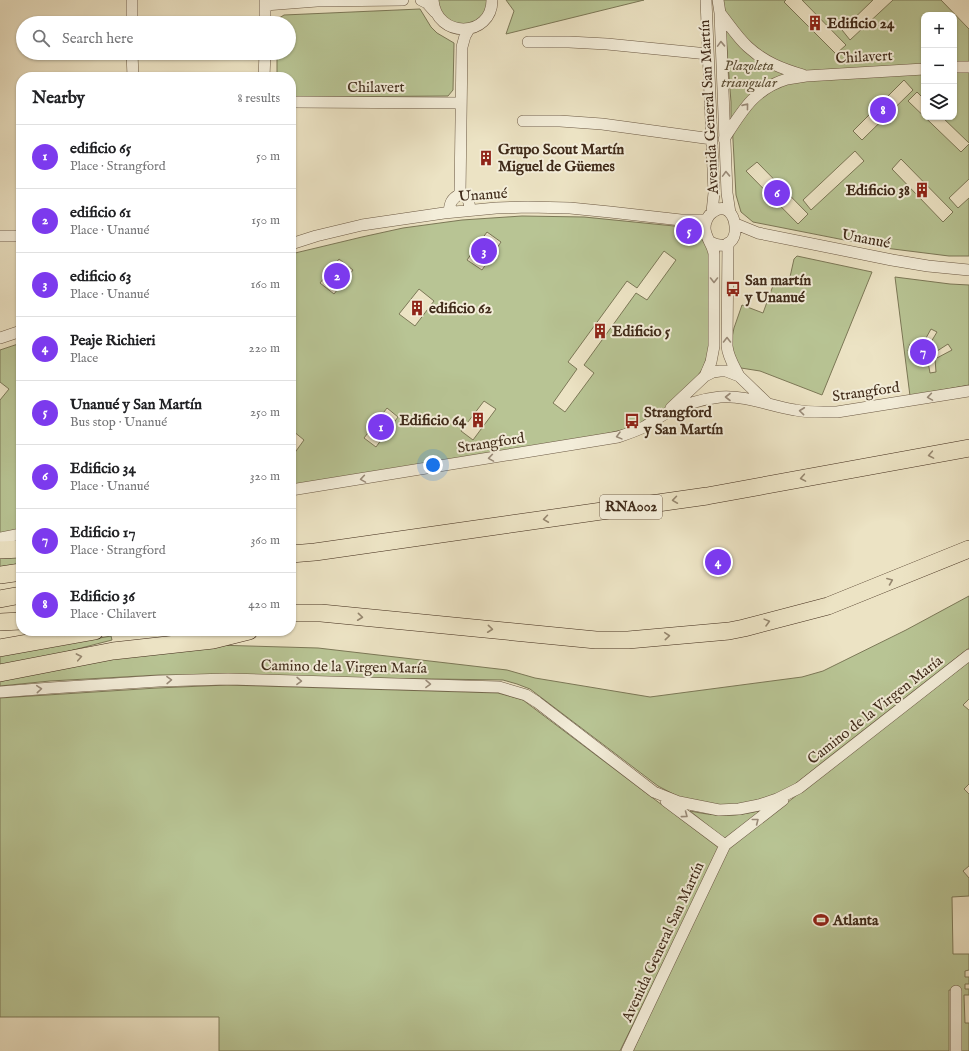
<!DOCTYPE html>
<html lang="en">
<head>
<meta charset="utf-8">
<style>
	:root { --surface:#fff; --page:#f6f6f6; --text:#202124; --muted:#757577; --line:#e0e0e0; --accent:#7c3aed }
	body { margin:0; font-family:"IM FELL English",serif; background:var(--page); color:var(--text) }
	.controls { position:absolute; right:12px; top:12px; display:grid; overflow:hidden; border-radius:8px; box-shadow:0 1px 3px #0004 }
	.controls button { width:36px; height:36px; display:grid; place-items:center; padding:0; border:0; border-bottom:1px solid var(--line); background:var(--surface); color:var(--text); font:20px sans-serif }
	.you { position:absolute; left:433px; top:465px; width:14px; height:14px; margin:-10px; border:3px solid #fff; border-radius:50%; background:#1a73e8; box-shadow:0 0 0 6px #1a73e833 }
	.badge { display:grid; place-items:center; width:26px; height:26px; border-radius:50%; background:var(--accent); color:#fff; font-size:13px; font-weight:700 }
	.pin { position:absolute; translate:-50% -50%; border:2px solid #fff; box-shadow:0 1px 4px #0006 }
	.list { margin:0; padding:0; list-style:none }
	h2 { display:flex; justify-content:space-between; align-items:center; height:52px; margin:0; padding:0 16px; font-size:17px }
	h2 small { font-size:13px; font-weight:400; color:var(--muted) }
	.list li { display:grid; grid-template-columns:26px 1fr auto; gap:12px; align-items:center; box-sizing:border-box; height:64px; padding:0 16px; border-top:1px solid var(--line) }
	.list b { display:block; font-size:15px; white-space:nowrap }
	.list p { margin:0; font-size:13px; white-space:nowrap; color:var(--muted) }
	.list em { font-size:13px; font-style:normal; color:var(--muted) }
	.icon { flex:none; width:22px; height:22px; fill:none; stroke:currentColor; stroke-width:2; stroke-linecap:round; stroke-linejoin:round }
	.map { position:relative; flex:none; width:969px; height:1051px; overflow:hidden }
	.search { position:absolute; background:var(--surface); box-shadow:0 1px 3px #0004; left:16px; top:16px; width:280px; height:44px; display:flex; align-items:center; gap:10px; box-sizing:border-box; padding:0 14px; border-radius:22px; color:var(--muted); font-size:15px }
	.panel { position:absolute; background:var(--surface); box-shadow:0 1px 3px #0004; left:16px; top:72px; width:280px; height:564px; border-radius:16px }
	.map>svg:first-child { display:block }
	.green { fill:#b8c494; stroke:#7c7857; fill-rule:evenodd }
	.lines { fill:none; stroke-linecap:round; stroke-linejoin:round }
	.minor-casing { stroke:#6b5944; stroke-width:12 }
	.highway-casing { stroke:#402b1a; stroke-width:18 }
	.minor { stroke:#f3edd9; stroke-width:11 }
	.highway { stroke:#ece3c4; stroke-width:17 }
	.oneway { stroke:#9a8c7a }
	.oneway2 { stroke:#96876f }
	.labels { text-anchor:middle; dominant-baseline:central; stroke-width:4; stroke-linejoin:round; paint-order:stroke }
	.shield { fill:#f3edd9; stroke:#766553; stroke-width:1 }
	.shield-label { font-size:14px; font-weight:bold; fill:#402b1a }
	.poi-label { font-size:15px; font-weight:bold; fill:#402b1a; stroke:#f3edd9; text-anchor:start }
	.street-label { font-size:15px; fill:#402b1a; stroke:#f3edd9 }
	.park-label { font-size:15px; font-style:italic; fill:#5e5138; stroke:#f3edd9 }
</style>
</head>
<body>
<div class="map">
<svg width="969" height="1051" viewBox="0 0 969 1051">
	<rect width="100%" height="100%" fill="#ece3c4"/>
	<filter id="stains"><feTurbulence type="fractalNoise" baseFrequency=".005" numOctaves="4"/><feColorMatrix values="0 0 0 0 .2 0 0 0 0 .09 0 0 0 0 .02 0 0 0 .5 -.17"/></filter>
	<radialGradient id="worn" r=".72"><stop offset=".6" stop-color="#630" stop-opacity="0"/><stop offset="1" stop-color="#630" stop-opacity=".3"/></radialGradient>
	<path class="green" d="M 436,0 L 491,0 L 488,13 L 467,27 L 443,19 Z
		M 506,0 L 644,0 L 506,34 L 514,11 Z
		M 723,0 L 786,0 L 784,2 L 836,54 L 846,45 L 802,0 L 873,0 L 842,30 L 850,40 L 893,0 L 941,0 L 969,29 L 969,143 L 942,117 L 954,117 L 954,15 L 924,15 L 924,99 L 917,92 L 908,101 L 961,152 L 969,144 L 969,179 L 949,198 L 958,208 L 969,198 L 969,256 L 949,256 L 885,248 L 753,222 L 741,212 L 736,195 L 732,122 L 731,122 L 731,102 ZM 904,80 L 913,90 L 862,140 L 853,131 ZM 855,151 L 864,161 L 811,210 L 803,200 ZM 901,159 L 953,212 L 943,222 L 892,169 ZM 757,162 L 808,214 L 798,224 L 746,171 Z
		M 420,9 L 431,27 L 437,33 L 454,43 L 453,90 L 448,96 L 291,97 L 291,77 L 277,77 L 277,53 L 289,53 L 289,23 L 277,23 L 276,20 L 284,15 Z
		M 522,216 L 584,217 L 674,226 L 692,230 L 702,239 L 710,252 L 711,345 L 703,368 L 692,384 L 663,410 L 634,427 L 605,434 L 291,486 L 291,458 L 304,440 L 293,431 L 291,433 L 291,254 L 362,237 L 403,228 L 462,220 ZM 487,232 L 501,242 L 482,270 L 467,260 ZM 664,251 L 676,260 L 647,300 L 636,293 L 584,365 L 594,373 L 565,412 L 553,403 L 577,369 L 568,362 L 627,281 L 637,288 ZM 339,259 L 353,270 L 334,294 L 320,283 ZM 419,289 L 434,301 L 415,326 L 399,314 ZM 484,401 L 496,409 L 473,440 L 461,431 ZM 387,408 L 398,417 L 376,447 L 364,438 Z
		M 797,256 L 872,272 L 822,395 L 760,371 L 741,368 L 738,366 L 733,357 L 731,342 L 734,328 L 742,305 L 763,313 L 774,283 L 788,286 L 794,259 Z
		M 895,277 L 950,284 L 969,285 L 969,385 L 910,396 ZM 931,329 L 937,332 L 928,347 L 934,353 L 948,344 L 952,350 L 935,359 L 936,372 L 930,373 L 927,356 L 924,354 L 908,351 L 910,344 L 921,347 Z
		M 21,343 L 21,531 L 0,534 L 0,400 L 9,389 L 0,382 L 0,350 Z
		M 21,554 L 21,564 L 0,567 L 0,555 Z
		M 969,596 L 969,648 L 829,757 L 793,786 L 775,795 L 743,804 L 726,805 L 713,805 L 679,797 L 658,786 L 530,689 L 517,684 L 503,680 L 159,675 L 50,681 L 0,686 L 0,679 L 112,651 L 214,645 L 318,648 L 507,670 L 535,678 L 650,697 L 802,677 L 823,671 L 906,630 Z
		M 111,636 L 112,640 L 0,669 L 0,655 Z
		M 969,662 L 969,699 L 963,705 L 969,710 L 969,784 L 964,789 L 969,794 L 969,866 L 963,871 L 969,878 L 969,896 L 952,897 L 953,954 L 969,954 L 969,970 L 965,971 L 965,977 L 969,977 L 969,984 L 965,984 L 965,989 L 969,989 L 969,995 L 964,995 L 965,1023 L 969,1023 L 969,1051 L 959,1051 L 959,991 L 949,990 L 949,1051 L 633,1051 L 726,850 Z
		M 227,685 L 498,693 L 523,700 L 719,848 L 620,1051 L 219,1051 L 219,1017 L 0,1017 L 0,698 L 157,688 Z
		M 763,810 L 725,839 L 690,811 C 719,817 734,817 763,810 Z"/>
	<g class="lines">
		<defs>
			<path id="minor" d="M 132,0 L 132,23
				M 421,0 L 427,3 L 435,12
				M 433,0 C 436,39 492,38 492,0
				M 706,0 L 714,193 L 712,212
				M 718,0 L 720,13 L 727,193 L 730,213
				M 265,5 L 317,1 L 403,0
				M 720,13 C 729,24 737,37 748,47 C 764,62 783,69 803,75
				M 265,23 L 265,0
				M 528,42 L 569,42 L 607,44 L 708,54
				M 132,53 L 133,77
				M 954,67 L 969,67
				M 264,77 L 265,53
				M 291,102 L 461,103
				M 523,121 L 560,121 L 602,124 L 712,139
				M 724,139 C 742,111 754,89 787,79 C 793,78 800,77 806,76 L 924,69
				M 460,194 L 462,47 L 465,36 L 469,29
				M 449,212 C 450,203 451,199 460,194 C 469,197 469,201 470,210
				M 736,224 L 758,233 L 892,260 L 928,266 L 969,270
				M 0,236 L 21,236
				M 728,243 L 727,346 C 728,357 734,366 739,376
				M 291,244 L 316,236 L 362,225 L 444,213 L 496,208 L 528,207 L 570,208 L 610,212 L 681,220 L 706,220
				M 0,338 L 21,331
				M 705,376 L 711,362 L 714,346 L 714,254 C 713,245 705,237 705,228 C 705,222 708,215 713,212 C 738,193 748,260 710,242
				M 671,408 L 705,376 L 713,372 L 720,371 L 726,371 L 739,376 L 767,403
				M 291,490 L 618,437 C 627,434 636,431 644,427 C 652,422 659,417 667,413 C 683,405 702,399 720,397 C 746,395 770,406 795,410 C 809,413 823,412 837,412 L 969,391
				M 0,538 L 21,534
				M 0,692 L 51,688 L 159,681 L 228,679 L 499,687 L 526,695 L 537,702 L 654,792 L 679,802 L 719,810 L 739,809 L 759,805 L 777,799 L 799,788 L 969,655
				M 666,801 L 725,845
				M 627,1051 L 725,845 L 783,800
				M 956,1051 L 956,991"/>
			<path id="highway" d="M 0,550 L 21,549
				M 291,554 L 315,552 L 707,496 L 969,448
				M 0,575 L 21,572
				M 0,599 L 21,595
				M 291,613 L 321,613 L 596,640 L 628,640 L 729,631 L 744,628 L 828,606 L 969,549
				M 0,622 L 21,621
				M 0,648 L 95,631
				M 0,673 L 113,651 L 213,640 L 249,631"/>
		</defs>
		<use href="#minor" class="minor-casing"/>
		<use href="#highway" class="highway-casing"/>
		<use href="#minor" class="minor"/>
		<use href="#highway" class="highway"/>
	</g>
	<defs><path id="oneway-chevron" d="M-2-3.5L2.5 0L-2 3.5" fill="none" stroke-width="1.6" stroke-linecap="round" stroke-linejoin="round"/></defs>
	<g class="oneway">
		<use href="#oneway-chevron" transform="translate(721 44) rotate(-92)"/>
		<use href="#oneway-chevron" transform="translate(746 106) rotate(-51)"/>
		<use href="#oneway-chevron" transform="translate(726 174) rotate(-92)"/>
		<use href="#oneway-chevron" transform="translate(714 280) rotate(90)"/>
		<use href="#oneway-chevron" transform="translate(727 340) rotate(-90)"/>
		<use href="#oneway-chevron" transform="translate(728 397) rotate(-180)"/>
		<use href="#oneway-chevron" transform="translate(930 397) rotate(171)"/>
		<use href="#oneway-chevron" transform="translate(802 411) rotate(-174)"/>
		<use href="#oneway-chevron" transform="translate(619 436) rotate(165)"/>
		<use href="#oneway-chevron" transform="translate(491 458) rotate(171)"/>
		<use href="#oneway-chevron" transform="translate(363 479) rotate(171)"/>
		<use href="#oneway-chevron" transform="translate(169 680) rotate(-1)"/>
		<use href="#oneway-chevron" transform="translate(299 681) rotate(1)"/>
		<use href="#oneway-chevron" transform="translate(428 684) rotate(1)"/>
		<use href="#oneway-chevron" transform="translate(39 689) rotate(-5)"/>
		<use href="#oneway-chevron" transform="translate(685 815) rotate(37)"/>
		<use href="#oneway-chevron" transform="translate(756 821) rotate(-38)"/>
	</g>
	<g class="oneway2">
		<use href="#oneway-chevron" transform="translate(931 455) rotate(170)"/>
		<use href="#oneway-chevron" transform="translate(803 478) rotate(170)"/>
		<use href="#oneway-chevron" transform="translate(675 500) rotate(172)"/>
		<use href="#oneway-chevron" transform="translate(546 519) rotate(172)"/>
		<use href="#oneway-chevron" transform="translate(890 581) rotate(-22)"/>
		<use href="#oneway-chevron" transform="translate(360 617) rotate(6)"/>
		<use href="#oneway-chevron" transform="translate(767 622) rotate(-15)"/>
		<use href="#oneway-chevron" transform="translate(490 629) rotate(6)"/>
		<use href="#oneway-chevron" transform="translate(667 636) rotate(-5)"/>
		<use href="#oneway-chevron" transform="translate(79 657) rotate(-11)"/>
	</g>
	<defs>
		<symbol id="building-bare" viewBox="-9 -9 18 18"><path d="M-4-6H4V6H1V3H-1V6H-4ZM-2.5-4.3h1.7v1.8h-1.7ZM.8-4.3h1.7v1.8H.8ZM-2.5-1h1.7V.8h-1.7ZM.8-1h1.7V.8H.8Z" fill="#8f2418" stroke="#f3edd9" stroke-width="2.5" paint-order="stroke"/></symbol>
		<symbol id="bus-bare" viewBox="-9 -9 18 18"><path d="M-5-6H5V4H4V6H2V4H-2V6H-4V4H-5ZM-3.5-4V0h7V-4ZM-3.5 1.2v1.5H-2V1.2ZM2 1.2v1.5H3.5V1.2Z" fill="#8f2418" stroke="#f3edd9" stroke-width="2.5" paint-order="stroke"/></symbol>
		<symbol id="stadium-bare" viewBox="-9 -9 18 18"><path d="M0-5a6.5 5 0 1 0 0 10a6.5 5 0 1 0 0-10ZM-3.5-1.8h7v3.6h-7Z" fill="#8f2418" stroke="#f3edd9" stroke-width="2.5" paint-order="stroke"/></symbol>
	</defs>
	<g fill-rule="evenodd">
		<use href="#building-bare" x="804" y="12" width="22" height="22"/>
		<use href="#building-bare" x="475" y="147" width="22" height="22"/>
		<use href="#building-bare" x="911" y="179" width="22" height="22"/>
		<use href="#bus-bare" x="722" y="278" width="22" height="22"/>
		<use href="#building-bare" x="406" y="297" width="22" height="22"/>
		<use href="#building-bare" x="589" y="320" width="22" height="22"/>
		<use href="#building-bare" x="467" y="409" width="22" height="22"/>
		<use href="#bus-bare" x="621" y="410" width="22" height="22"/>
		<use href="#stadium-bare" x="810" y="909" width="22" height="22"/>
	</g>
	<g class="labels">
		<rect class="shield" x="600" y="495" width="62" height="24" rx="3"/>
		<g class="shield-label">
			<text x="631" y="507">RNA002</text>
		</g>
		<g class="poi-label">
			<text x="827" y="23">Edificio 24</text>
			<text x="498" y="149">Grupo Scout Martín<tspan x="498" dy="17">Miguel de Güemes</tspan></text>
			<text x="910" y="190" text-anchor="end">Edificio 38</text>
			<text x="745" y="280">San martín<tspan x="745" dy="17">y Unanué</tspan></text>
			<text x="429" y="308">edificio 62</text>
			<text x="612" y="331">Edificio 5</text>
			<text x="644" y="412">Strangford<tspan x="644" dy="17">y San Martín</tspan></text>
			<text x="466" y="420" text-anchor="end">Edificio 64</text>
			<text x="833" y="920">Atlanta</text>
		</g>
		<g class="street-label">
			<text transform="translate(864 57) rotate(-3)">Chilavert</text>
			<text x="376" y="87">Chilavert</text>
			<text transform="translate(709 107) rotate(-93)">Avenida General San Martín</text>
			<text transform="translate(483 195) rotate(-4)">Unanué</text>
			<text transform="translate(866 239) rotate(11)">Unanué</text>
			<text transform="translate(866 392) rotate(-8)">Strangford</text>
			<text transform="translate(491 443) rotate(-9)">Strangford</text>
			<text transform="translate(344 667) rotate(1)">Camino de la Virgen María</text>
			<text transform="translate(875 710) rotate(-38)">Camino de la Virgen María</text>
			<text transform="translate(663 942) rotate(-65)">Avenida General San Martín</text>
		</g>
		<g class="park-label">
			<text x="749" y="65">Plazoleta<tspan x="749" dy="17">triangular</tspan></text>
		</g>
	</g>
	<rect width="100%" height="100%" filter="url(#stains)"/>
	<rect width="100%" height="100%" fill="url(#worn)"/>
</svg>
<div class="controls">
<button>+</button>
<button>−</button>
<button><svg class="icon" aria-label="layers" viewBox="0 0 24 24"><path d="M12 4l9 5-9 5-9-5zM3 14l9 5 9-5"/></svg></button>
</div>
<div class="you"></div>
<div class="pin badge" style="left:381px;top:427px">1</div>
<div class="pin badge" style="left:337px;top:276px">2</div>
<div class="pin badge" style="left:484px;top:251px">3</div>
<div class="pin badge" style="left:718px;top:562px">4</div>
<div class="pin badge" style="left:689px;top:231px">5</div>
<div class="pin badge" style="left:777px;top:193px">6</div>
<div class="pin badge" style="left:923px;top:352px">7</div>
<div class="pin badge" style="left:883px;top:110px">8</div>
<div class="search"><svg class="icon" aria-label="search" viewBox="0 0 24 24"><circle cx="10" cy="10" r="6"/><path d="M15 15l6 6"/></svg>Search here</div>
<section class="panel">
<h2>Nearby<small>8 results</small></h2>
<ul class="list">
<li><span class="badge">1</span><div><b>edificio 65</b><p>Place · Strangford</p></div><em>50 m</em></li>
<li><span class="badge">2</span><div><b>edificio 61</b><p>Place · Unanué</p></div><em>150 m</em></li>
<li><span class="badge">3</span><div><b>edificio 63</b><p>Place · Unanué</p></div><em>160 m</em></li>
<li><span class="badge">4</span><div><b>Peaje Richieri</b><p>Place</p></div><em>220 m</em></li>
<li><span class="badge">5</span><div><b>Unanué y San Martín</b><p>Bus stop · Unanué</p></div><em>250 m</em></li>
<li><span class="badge">6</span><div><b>Edificio 34</b><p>Place · Unanué</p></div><em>320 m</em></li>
<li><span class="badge">7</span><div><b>Edificio 17</b><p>Place · Strangford</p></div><em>360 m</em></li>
<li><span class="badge">8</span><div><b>Edificio 36</b><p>Place · Chilavert</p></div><em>420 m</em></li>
</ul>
</section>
</div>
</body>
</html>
